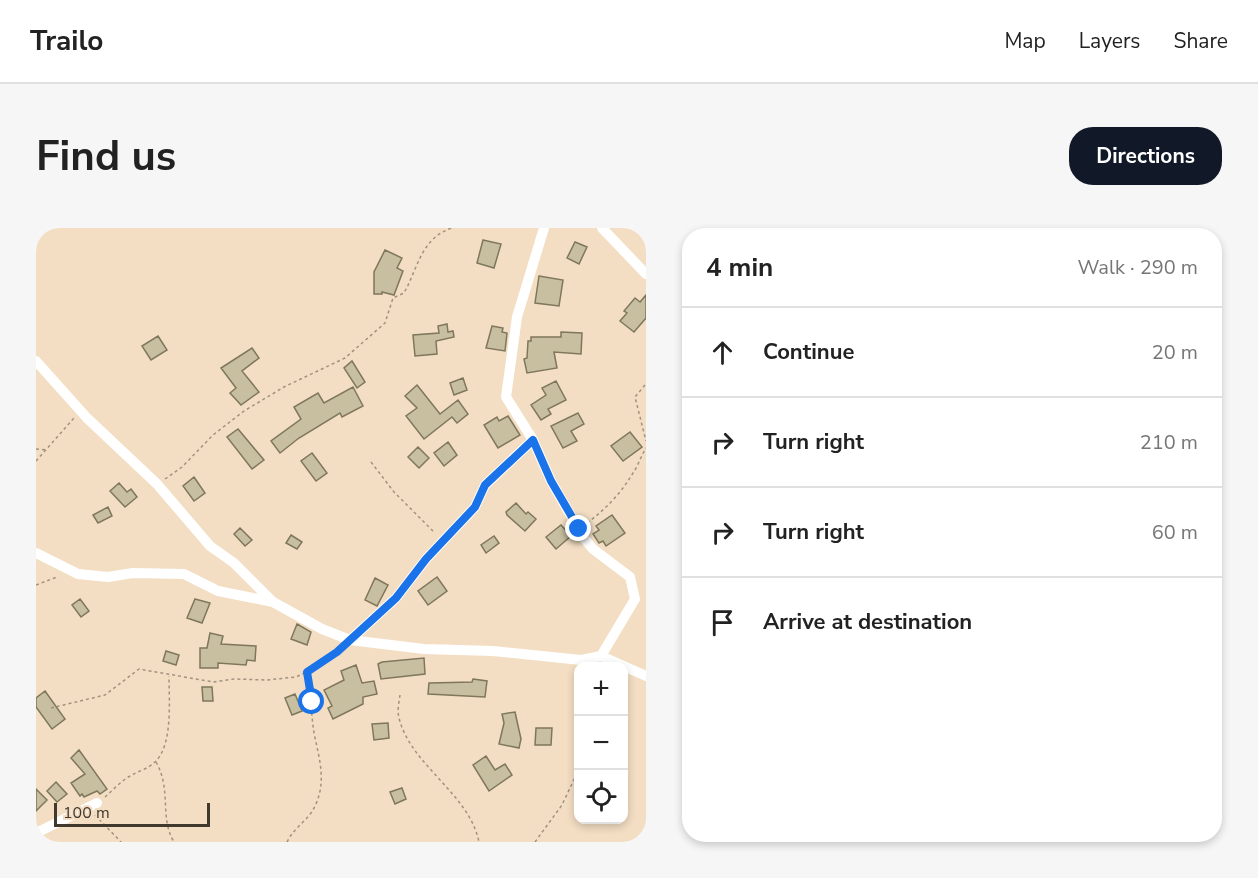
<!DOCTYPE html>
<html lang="en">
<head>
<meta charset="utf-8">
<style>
	:root { --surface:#fff; --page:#f6f6f6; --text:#222; --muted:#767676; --line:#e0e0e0; --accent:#111827 }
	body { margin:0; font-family:"Nunito Sans",sans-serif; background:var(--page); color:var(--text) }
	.controls { position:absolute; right:18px; bottom:18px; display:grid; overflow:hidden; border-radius:12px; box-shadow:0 3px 9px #0003 }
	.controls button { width:54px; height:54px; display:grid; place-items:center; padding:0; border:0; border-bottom:2px solid var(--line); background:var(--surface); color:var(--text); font:30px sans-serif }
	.scale { position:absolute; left:18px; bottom:15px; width:156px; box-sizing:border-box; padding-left:6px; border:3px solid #41392e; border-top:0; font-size:16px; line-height:21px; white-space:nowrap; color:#41392e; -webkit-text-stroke:4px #f3dec3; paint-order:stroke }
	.stop { position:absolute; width:18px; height:18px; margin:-14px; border:4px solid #1a73e8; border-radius:50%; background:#fff }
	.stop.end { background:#1a73e8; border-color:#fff; box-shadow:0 2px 6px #0008 }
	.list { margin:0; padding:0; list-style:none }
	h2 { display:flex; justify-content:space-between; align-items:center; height:78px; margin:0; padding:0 24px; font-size:26px }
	h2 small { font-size:20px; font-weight:400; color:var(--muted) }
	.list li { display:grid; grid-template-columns:39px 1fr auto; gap:18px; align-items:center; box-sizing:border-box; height:90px; padding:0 24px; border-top:2px solid var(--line) }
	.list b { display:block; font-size:22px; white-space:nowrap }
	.list em { font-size:20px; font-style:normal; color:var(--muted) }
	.icon { flex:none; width:33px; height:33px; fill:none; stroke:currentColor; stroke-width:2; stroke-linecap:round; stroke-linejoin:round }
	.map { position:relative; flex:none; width:610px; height:614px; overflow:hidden; border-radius:24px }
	header { display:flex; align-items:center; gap:36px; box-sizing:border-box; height:84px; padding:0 30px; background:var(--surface); border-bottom:2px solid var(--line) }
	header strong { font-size:28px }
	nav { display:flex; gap:33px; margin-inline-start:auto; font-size:21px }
	.intro { display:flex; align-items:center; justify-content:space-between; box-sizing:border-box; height:144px; padding:0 36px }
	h1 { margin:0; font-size:42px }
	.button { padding:15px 27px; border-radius:24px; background:var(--accent); color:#fff; font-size:21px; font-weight:700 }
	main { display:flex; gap:36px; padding:0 36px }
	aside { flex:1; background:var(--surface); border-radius:24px; box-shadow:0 3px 9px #0003 }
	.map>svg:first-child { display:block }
	.building { fill:#c8bfa0; stroke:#7f775b; stroke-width:1.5 }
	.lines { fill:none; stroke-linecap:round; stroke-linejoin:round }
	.path { stroke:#a1927f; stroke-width:1.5; stroke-dasharray:3 3; stroke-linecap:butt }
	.minor { stroke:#fff; stroke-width:10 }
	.route { stroke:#1a73e8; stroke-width:8 }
</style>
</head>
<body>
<header>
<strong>Trailo</strong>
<nav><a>Map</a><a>Layers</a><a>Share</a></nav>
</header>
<div class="intro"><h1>Find us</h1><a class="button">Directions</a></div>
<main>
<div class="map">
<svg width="610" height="614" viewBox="0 0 610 614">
	<rect width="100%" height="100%" fill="#f3dec3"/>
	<path class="building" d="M 447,12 L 465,16 L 458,40 L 441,35 Z
		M 539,14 L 551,19 L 543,36 L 531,30 Z
		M 349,22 L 366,30 L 361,40 L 367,43 L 358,67 L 346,64 L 346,66 L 338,66 L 338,44 Z
		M 503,48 L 527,52 L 523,78 L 499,75 Z
		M 610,67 L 610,90 L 598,104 L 584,93 L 591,85 L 588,83 L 599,70 L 604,74 Z
		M 411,96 L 412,104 L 417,103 L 418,109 L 400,113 L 401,126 L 379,128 L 377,107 L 403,105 L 402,98 Z
		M 456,98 L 467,100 L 466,104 L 471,105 L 469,123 L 450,120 Z
		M 525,104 L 546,105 L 545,126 L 518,124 L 521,140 L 491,145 L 488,131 L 491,130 L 492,113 L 495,113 L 495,109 L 525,109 Z
		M 122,108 L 131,122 L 115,132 L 106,118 Z
		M 216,120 L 223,130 L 206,143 L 223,164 L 205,177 L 194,165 L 200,160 L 185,140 Z
		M 316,133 L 329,154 L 321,160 L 308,140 Z
		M 427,150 L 431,162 L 418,167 L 414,155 Z
		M 520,153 L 530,172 L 512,181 L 515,186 L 505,192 L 495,177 L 510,167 L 506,160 Z
		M 381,157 L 404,186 L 422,172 L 432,186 L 421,195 L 416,189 L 388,211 L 370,188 L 381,180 L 369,168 Z
		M 317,159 L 327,178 L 306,189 L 304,185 L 263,210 L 244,225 L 235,213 L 265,191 L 258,179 L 282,165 L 288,175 Z
		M 542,185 L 548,196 L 535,203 L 541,213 L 527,220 L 515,198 Z
		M 472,188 L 484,207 L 462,220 L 448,197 L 461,189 L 463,193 Z
		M 202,201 L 228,232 L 216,241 L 191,209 Z
		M 594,204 L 606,219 L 587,233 L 575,218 Z
		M 412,214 L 421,227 L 408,238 L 398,225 Z
		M 382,219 L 393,230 L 383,240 L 372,229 Z
		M 276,225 L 291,245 L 280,253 L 265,233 Z
		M 158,249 L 169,265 L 158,273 L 147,258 Z
		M 83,255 L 91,264 L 95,261 L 101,269 L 89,279 L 74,263 Z
		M 480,275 L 490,286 L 492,284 L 500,291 L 489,303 L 471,287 L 470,284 Z
		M 72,279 L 76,288 L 62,295 L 57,287 Z
		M 576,287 L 589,305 L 570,318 L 567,313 L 563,315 L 557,306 L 563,302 L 560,298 Z
		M 525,297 L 535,308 L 520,321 L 510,309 Z
		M 204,300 L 216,312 L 209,318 L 198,306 Z
		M 255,307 L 266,314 L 261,321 L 250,315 Z
		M 458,308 L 463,315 L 450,325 L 445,317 Z
		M 401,349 L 411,363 L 392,377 L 382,363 Z
		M 339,350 L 352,357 L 341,378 L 329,372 Z
		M 44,371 L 53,383 L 45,389 L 36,377 Z
		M 159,371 L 174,375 L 166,395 L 151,390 Z
		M 261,396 L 275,404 L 271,417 L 255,411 Z
		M 174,405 L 187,408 L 185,416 L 220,418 L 219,433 L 211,432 L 210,437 L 182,435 L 182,440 L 164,440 L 164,420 L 171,420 Z
		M 130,423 L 143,427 L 140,437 L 127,433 Z
		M 388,430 L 389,446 L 345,451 L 342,436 L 346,434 Z
		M 320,437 L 326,455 L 338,453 L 341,466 L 327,469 L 327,476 L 297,491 L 292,480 L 296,478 L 288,462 L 308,452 L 305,443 Z
		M 437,451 L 451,453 L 449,469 L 392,466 L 393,455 L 436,454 Z
		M 166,459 L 176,459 L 177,473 L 167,473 Z
		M 9,463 L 29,491 L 16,501 L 0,479 L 0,470 Z
		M 259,466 L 266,483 L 256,487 L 249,470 Z
		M 479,484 L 485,511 L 483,520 L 463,516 L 468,495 L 466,486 Z
		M 352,495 L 353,510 L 338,512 L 336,496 Z
		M 500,500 L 516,500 L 515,517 L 499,517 Z
		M 43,522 L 71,561 L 64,566 L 61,563 L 48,569 L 46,566 L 44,568 L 35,555 L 49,546 L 35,530 Z
		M 450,528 L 459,542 L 469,536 L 476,547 L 453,563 L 437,537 Z
		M 20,554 L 31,566 L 21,574 L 11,563 Z
		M 366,560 L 370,571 L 359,576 L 354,564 Z
		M 0,561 L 11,572 L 0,583 Z"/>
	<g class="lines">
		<path class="path" d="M 609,157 L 599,169 L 610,213
			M 0,221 L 11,222
			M 0,233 L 38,190
			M 335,234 L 358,264 L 399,305
			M 129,251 L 146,239 L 177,207 L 208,183 L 248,159 L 309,130 L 349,95 L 357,70 L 368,65 C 382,40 385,10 416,0
			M 551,295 C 570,281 585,265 597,245 C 602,238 605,228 610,220
			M 0,357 L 21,349
			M 364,467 C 363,474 361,483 363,490 C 375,538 433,565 443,614
			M 15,480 L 69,467 L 103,441 L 177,454 L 198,451 L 231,452 L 260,449 L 271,444 L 304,421
			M 120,534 C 136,562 123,589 138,614
			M 69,569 C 77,562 85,553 94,548 C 102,543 112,541 119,534 C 137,517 133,473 133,448
			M 59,587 L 85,614
			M 251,614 C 258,599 273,592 279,578 C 291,553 283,530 278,505 C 275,486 275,465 271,445
			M 499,614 L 526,577 L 542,543"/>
		<path class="minor" d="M 508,0 L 481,89 L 470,169 L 497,212 L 515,253 L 547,309 L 557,321 L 594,349 L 599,371 L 565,428
			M 566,0 L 610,46
			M 0,133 L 51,190 L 121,256 L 174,318 L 198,335 L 237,374 L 286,401 L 314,412 L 388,421 L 457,423 L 545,432 L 565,428 L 610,448
			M 0,325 L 42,346 L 72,349 L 97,345 L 148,346 L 182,363 L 237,374
			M 314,412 L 360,370 L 390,331 L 439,279 L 449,257 L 497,212
			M 0,605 L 61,575"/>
	</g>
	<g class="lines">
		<path class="route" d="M 276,474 L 271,444 L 301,424 L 360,370 L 390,331 L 439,279 L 449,257 L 497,212 L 515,253 L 543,301"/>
	</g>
</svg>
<div class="controls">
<button>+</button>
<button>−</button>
<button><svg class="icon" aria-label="locate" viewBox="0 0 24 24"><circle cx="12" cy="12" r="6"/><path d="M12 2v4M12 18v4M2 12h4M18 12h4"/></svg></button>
</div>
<div class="scale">100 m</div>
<div class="stop" style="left:276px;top:474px"></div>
<div class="stop end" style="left:543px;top:301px"></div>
</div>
<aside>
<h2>4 min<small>Walk · 290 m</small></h2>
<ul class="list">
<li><svg class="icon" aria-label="ahead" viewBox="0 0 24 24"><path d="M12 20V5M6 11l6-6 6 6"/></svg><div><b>Continue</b></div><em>20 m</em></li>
<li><svg class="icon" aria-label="right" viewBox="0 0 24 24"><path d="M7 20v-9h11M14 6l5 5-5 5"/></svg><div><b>Turn right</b></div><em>210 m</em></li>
<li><svg class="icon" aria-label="right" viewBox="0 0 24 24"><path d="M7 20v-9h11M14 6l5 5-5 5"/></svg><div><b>Turn right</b></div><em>60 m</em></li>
<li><svg class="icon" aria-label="arrive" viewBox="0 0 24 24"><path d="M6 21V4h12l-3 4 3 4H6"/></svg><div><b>Arrive at destination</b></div></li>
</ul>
</aside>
</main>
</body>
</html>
